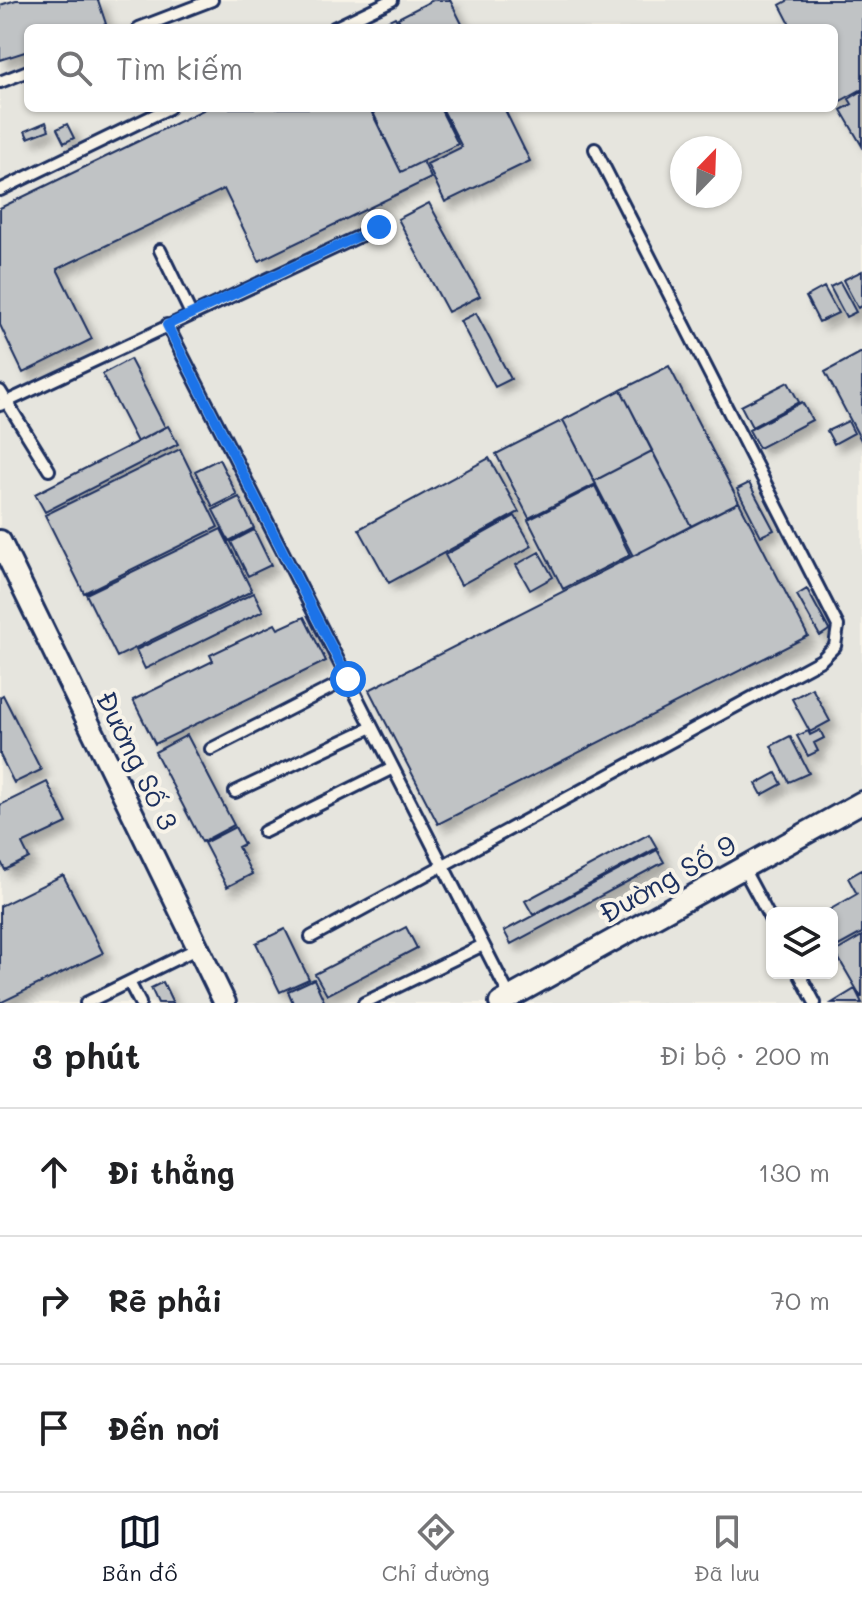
<!DOCTYPE html>
<html lang="vi">
<head>
<meta charset="utf-8">
<style>
	:root { --surface:#fff; --page:#f6f6f6; --text:#202124; --muted:#757577; --line:#e0e0e0; --accent:#111827 }
	body { margin:0; font-family:Mali,sans-serif; background:var(--page); color:var(--text) }
	.controls { position:absolute; right:24px; bottom:24px; display:grid; overflow:hidden; border-radius:12px; box-shadow:0 2px 6px #0004 }
	.controls button { width:72px; height:72px; display:grid; place-items:center; padding:0; border:0; border-bottom:2px solid var(--line); background:var(--surface); color:var(--text); font:40px sans-serif }
	.compass { position:absolute; left:670px; top:136px; width:72px; height:72px; border-radius:50%; background:var(--surface); box-shadow:0 2px 6px #0004; rotate:23deg }
	.stop { position:absolute; width:24px; height:24px; margin:-18px; border:6px solid #1a73e8; border-radius:50%; background:#fff }
	.stop.end { background:#1a73e8; border-color:#fff; box-shadow:0 2px 8px #0008 }
	.list { margin:0; padding:0; list-style:none }
	h2 { display:flex; justify-content:space-between; align-items:center; height:104px; margin:0; padding:0 32px; font-size:34px }
	h2 small { font-size:26px; font-weight:400; color:var(--muted) }
	.list li { display:grid; grid-template-columns:52px 1fr auto; gap:24px; align-items:center; box-sizing:border-box; height:128px; padding:0 32px; border-top:2px solid var(--line) }
	.list b { display:block; font-size:30px; white-space:nowrap }
	.list em { font-size:26px; font-style:normal; color:var(--muted) }
	.icon { flex:none; width:44px; height:44px; fill:none; stroke:currentColor; stroke-width:2; stroke-linecap:round; stroke-linejoin:round }
	.map { position:relative; flex:none; width:862px; height:1003px; overflow:hidden }
	.search { position:absolute; background:var(--surface); box-shadow:0 2px 6px #0004; left:24px; right:24px; top:24px; height:88px; display:flex; align-items:center; gap:20px; box-sizing:border-box; padding:0 28px; border-radius:12px; color:var(--muted); font-size:30px }
	.sheet { height:488px; background:var(--surface) }
	nav { display:flex; justify-content:space-around; align-items:center; box-sizing:border-box; height:112px; border-top:2px solid var(--line); background:var(--surface); font-size:22px; color:var(--muted) }
	nav a { display:grid; justify-items:center; gap:4px }
	nav .on { color:var(--accent) }
	.map>svg:first-child { display:block }
	.built { fill:#e6e5de; fill-rule:evenodd }
	.building { fill:#c0c3c5; stroke:#1b2f5e; stroke-width:2; filter:url(#shadow) }
	.lines { fill:none; stroke-linecap:round; stroke-linejoin:round }
	.lane-casing { stroke:#1b2f5e; stroke-width:16 }
	.street-casing { stroke:#1b2f5e; stroke-width:26 }
	.lane { stroke:#f7f3e8; stroke-width:10 }
	.street { stroke:#f7f3e8; stroke-width:20 }
	.route { stroke:#1a73e8; stroke-width:10 }
	.labels { text-anchor:middle; dominant-baseline:central; stroke-width:8; stroke-linejoin:round; paint-order:stroke }
	.street-label { font-size:28px; fill:#1b2f5e; stroke:#f7f3e8 }
</style>
</head>
<body>
<div class="map">
<svg width="862" height="1003" viewBox="0 0 862 1003">
	<defs>
		<filter id="shadow"><feDropShadow dx="7" dy="7" stdDeviation="4" flood-color="#0004"/></filter>
	</defs>
	<rect width="100%" height="100%" fill="#f7f3e8"/>
	<filter id="ink" filterUnits="userSpaceOnUse"><feTurbulence type="fractalNoise" baseFrequency=".0125" numOctaves="2"/><feDisplacementMap in="SourceGraphic" scale="16" xChannelSelector="R" yChannelSelector="G"/><feConvolveMatrix kernelMatrix="1 2 1 2 8 2 1 2 1" color-interpolation-filters="sRGB"/></filter>
	<g filter="url(#ink)">
		<path class="built" d="M 0,0 L 862,0 L 862,1003 L 0,1003 ZM 28,28 L 834,28 L 834,108 L 28,108 ZM 682,148 L 730,148 L 730,196 L 682,196 ZM 772,913 L 832,913 L 832,973 L 772,973 Z"/>
		<path class="building" d="M 16,0 L 98,0 L 106,24 L 94,28 L 28,28 L 28,51 L 0,60 L 0,5 Z
			M 433,0 L 450,0 L 464,28 L 403,28 L 398,18 Z
			M 789,0 L 862,0 L 862,89 L 835,104 L 834,28 L 792,28 L 780,5 Z
			M 395,17 L 401,28 L 372,28 Z
			M 862,91 L 862,146 L 841,110 L 852,104 L 849,99 Z
			M 207,108 L 371,108 L 401,172 L 423,161 L 431,178 L 259,261 L 224,189 L 57,269 L 92,339 L 23,373 L 0,325 L 0,208 Z
			M 440,108 L 458,144 L 401,172 L 370,109 Z
			M 442,108 L 504,108 L 530,161 L 445,202 L 427,164 L 462,147 Z
			M 46,122 L 49,130 L 28,138 L 25,131 Z
			M 67,124 L 74,138 L 64,143 L 57,129 Z
			M 429,203 L 480,296 L 448,312 L 398,219 Z
			M 862,271 L 862,306 L 858,308 L 843,280 Z
			M 840,282 L 856,312 L 846,317 L 830,287 Z
			M 824,287 L 838,313 L 819,322 L 806,297 Z
			M 476,313 L 511,379 L 495,387 L 460,321 Z
			M 862,352 L 862,442 L 825,372 Z
			M 130,359 L 165,427 L 137,442 L 102,374 Z
			M 669,366 L 739,502 L 691,526 L 621,390 Z
			M 788,382 L 799,402 L 752,427 L 741,406 Z
			M 621,390 L 652,451 L 594,481 L 563,420 Z
			M 802,402 L 812,420 L 759,448 L 749,430 Z
			M 563,420 L 596,484 L 529,518 L 496,454 Z
			M 848,421 L 854,433 L 834,444 L 827,431 Z
			M 168,426 L 178,444 L 45,512 L 35,494 Z
			M 180,449 L 218,527 L 84,593 L 45,515 Z
			M 652,451 L 691,526 L 633,556 L 594,481 Z
			M 489,458 L 519,512 L 389,583 L 359,529 Z
			M 219,459 L 237,495 L 213,507 L 195,471 Z
			M 749,483 L 774,530 L 761,536 L 737,489 Z
			M 595,486 L 630,555 L 563,589 L 528,520 Z
			M 239,497 L 254,528 L 229,541 L 213,510 Z
			M 739,502 L 808,636 L 438,824 L 369,690 Z
			M 515,516 L 532,546 L 461,585 L 445,555 Z
			M 221,529 L 252,591 L 117,657 L 86,594 Z
			M 254,530 L 271,565 L 248,576 L 231,542 Z
			M 539,552 L 553,577 L 530,590 L 516,565 Z
			M 807,589 L 829,630 L 820,636 L 797,595 Z
			M 254,593 L 263,611 L 145,669 L 136,650 Z
			M 304,617 L 326,661 L 155,744 L 133,700 L 213,661 L 210,655 L 275,624 L 278,629 Z
			M 812,688 L 830,721 L 810,732 L 792,699 Z
			M 3,695 L 41,770 L 14,783 L 0,755 L 0,697 Z
			M 820,730 L 824,738 L 814,743 L 818,751 L 808,756 L 797,736 L 808,731 L 810,735 Z
			M 187,735 L 234,825 L 202,842 L 155,752 Z
			M 790,736 L 809,773 L 789,782 L 771,746 Z
			M 776,773 L 782,784 L 762,795 L 756,784 Z
			M 47,782 L 67,823 L 22,844 L 29,858 L 5,870 L 0,860 L 0,805 Z
			M 235,827 L 244,844 L 238,847 L 252,874 L 227,887 L 204,843 Z
			M 649,834 L 657,848 L 533,915 L 525,901 Z
			M 657,850 L 664,862 L 511,944 L 504,931 Z
			M 862,870 L 862,933 L 833,949 L 832,913 L 824,913 L 857,894 L 848,878 Z
			M 63,875 L 103,953 L 0,1003 L 0,906 Z
			M 406,927 L 417,948 L 327,995 L 315,974 Z
			M 285,929 L 309,979 L 280,992 L 256,943 Z
			M 862,936 L 862,997 L 861,997 L 835,952 Z
			M 314,979 L 325,1003 L 293,1003 L 288,991 Z
			M 163,982 L 173,1003 L 158,1003 L 151,988 Z
			M 855,989 L 862,1003 L 832,1003 Z"/>
		<g class="lines">
			<defs>
				<path id="lane" d="M 139,28 L 212,0
					M 334,28 L 392,0
					M 0,82 L 28,71
					M 0,190 L 169,108
					M 160,250 L 191,314
					M 167,325 L 510,997
					M 0,391 L 49,470
					M 0,405 L 379,227
					M 211,749 L 348,679
					M 235,792 L 372,727
					M 264,832 L 393,768
					M 743,868 L 772,922
					M 311,937 L 821,660 L 835,646 L 838,626 L 595,149
					M 799,973 L 815,1003
					M 129,982 L 140,1003
					M 86,1003 L 198,948
					M 364,1003 L 483,945"/>
				<path id="street" d="M 0,541 L 225,1003
					M 500,1003 L 862,802"/>
			</defs>
			<use href="#lane" class="lane-casing"/>
			<use href="#street" class="street-casing"/>
			<use href="#lane" class="lane"/>
			<use href="#street" class="street"/>
		</g>
	</g>
	<g class="lines" filter="url(#ink)">
		<path class="route" d="M 348,679 L 167,325 L 379,227"/>
	</g>
	<g class="labels">
		<g class="street-label">
			<text transform="translate(138 760) rotate(64)">Đường Số 3</text>
			<text transform="translate(667 878) rotate(-29)">Đường Số 9</text>
		</g>
	</g>
</svg>
<div class="controls">
<button><svg class="icon" aria-label="layers" viewBox="0 0 24 24"><path d="M12 4l9 5-9 5-9-5zM3 14l9 5 9-5"/></svg></button>
</div>
<svg class="compass" viewBox="-18 -18 36 36"><path d="M0-13l5 13h-10z" fill="#e53935"/><path d="M0 13l5-13h-10z" fill="#757577"/></svg>
<div class="stop" style="left:348px;top:679px"></div>
<div class="stop end" style="left:379px;top:227px"></div>
<div class="search"><svg class="icon" aria-label="search" viewBox="0 0 24 24"><circle cx="10" cy="10" r="6"/><path d="M15 15l6 6"/></svg>Tìm kiếm</div>
</div>
<section class="sheet">
<h2>3 phút<small>Đi bộ · 200 m</small></h2>
<ul class="list">
<li><svg class="icon" aria-label="ahead" viewBox="0 0 24 24"><path d="M12 20V5M6 11l6-6 6 6"/></svg><div><b>Đi thẳng</b></div><em>130 m</em></li>
<li><svg class="icon" aria-label="right" viewBox="0 0 24 24"><path d="M7 20v-9h11M14 6l5 5-5 5"/></svg><div><b>Rẽ phải</b></div><em>70 m</em></li>
<li><svg class="icon" aria-label="arrive" viewBox="0 0 24 24"><path d="M6 21V4h12l-3 4 3 4H6"/></svg><div><b>Đến nơi</b></div></li>
</ul>
</section>
<nav>
<a class="on"><svg class="icon" aria-label="map" viewBox="0 0 24 24"><path d="M3 6l6-2 6 2 6-2v14l-6 2-6-2-6 2zM9 4v14M15 6v14"/></svg>Bản đồ</a>
<a><svg class="icon" aria-label="directions" viewBox="0 0 24 24"><path d="M12 3l9 9-9 9-9-9zM9 14v-3h6M13 9l2 2-2 2"/></svg>Chỉ đường</a>
<a><svg class="icon" aria-label="saved" viewBox="0 0 24 24"><path d="M7 4h10v16l-5-4-5 4z"/></svg>Đã lưu</a>
</nav>
</body>
</html>
